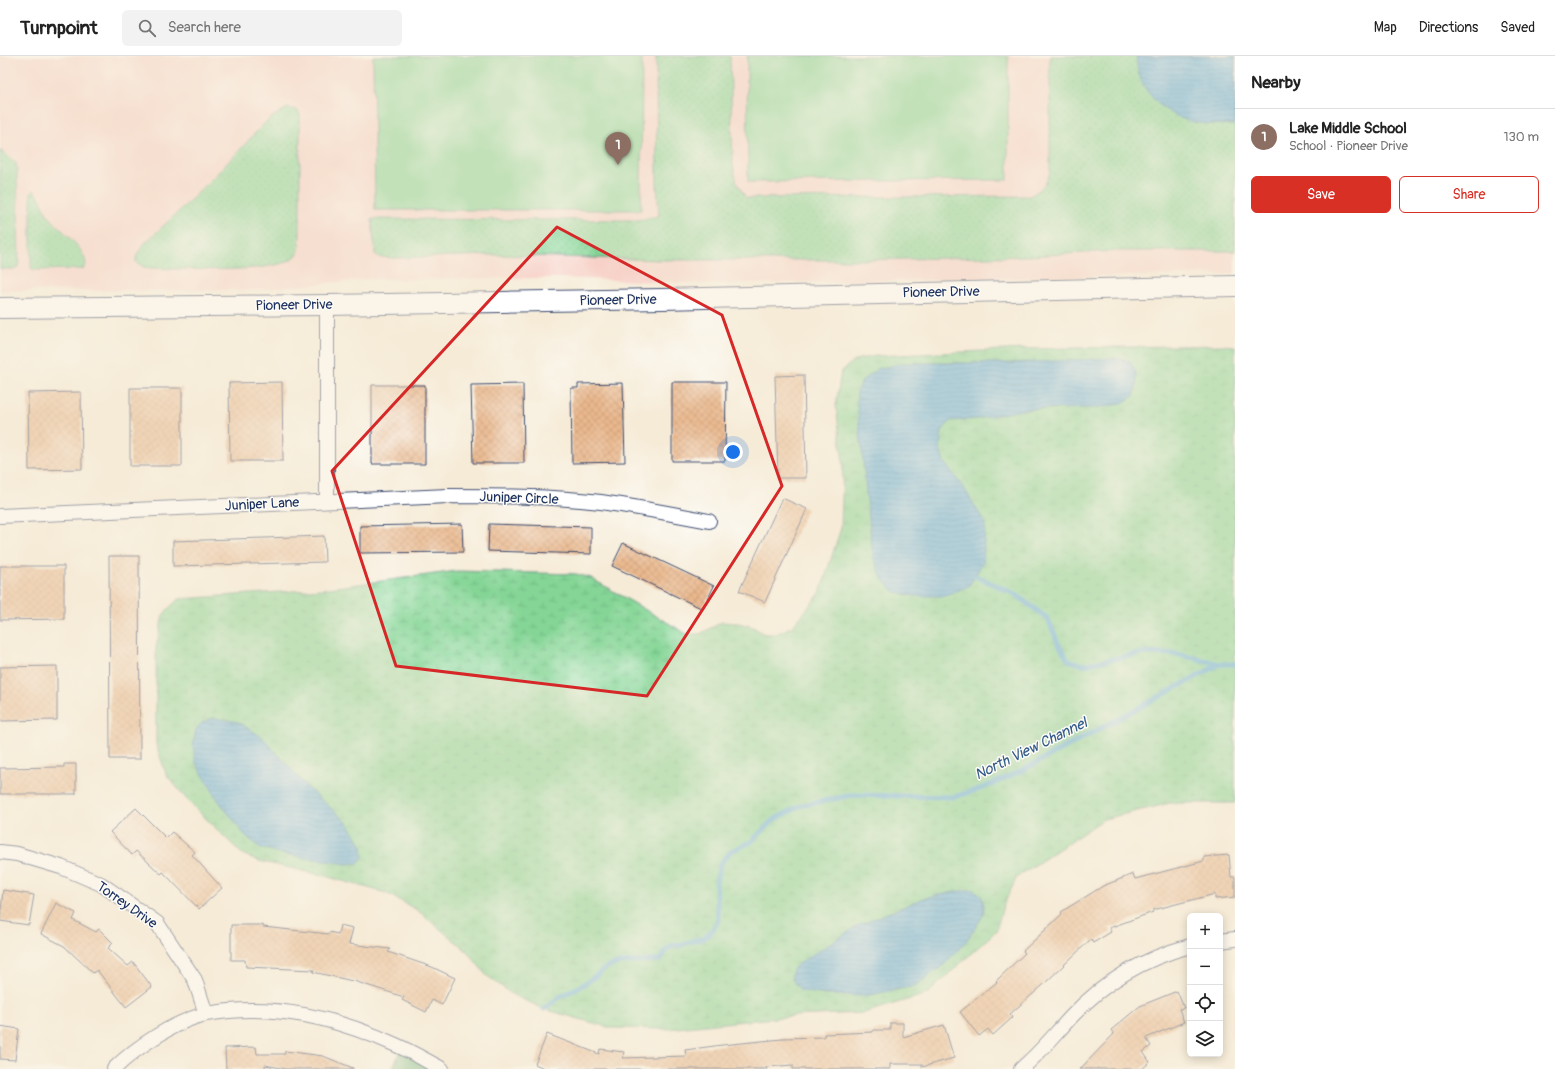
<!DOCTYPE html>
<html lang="en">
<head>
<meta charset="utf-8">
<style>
	:root { --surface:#fff; --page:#f2f2f2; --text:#222; --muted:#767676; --line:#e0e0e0; --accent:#d93025 }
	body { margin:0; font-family:Pangolin,sans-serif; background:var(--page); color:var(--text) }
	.controls { position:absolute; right:12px; bottom:12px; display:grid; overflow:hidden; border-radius:6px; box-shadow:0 2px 10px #0003 }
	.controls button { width:36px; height:36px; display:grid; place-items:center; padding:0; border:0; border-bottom:1px solid var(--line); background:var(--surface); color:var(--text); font:20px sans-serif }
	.you { position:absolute; left:733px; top:396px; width:14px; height:14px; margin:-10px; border:3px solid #fff; border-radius:50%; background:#1a73e8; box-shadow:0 0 0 6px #1a73e833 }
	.badge { display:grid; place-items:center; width:26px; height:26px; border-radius:50%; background:var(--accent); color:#fff; font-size:13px; font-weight:700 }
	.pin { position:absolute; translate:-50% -33px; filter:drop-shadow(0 1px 2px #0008) }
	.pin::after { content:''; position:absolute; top:21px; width:14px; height:12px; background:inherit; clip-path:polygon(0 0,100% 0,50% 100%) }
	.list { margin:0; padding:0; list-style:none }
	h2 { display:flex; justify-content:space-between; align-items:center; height:52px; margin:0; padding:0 16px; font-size:17px }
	h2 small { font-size:13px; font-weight:400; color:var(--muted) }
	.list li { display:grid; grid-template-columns:26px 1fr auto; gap:12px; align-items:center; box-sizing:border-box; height:56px; padding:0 16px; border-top:1px solid var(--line) }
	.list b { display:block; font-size:15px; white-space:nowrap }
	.list p { margin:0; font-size:13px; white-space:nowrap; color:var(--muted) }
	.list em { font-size:13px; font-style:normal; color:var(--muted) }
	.actions { display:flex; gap:8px; padding:12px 16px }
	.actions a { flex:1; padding:9px 0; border:1px solid var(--accent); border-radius:6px; text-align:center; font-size:14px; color:var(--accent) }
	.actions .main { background:var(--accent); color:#fff }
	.icon { flex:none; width:22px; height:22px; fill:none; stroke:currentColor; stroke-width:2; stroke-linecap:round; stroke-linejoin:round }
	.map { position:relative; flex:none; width:1235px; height:1013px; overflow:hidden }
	header { display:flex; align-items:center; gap:24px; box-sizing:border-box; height:56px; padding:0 20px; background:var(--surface); border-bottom:1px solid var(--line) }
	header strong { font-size:19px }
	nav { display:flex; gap:22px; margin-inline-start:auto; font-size:14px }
	.search { width:280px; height:36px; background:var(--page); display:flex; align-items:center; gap:10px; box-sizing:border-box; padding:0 14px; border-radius:6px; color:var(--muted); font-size:15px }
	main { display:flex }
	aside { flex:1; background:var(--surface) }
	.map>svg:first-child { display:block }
	.built { fill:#f7d1c8 }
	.grass { fill:url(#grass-dots); stroke:#50827a }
	.forest { fill:url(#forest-crowns); stroke:#44736e }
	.wetland { fill:url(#wetland-marsh); stroke:#50827a }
	.green { fill:#85d696; stroke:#50827a }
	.water { fill:url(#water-rules); stroke:#3e6f9c }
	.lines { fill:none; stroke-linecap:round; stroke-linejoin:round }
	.stream { stroke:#61afdb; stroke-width:5 }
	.building { fill:url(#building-cross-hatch) }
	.street-casing { stroke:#3c4b70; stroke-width:16 }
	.secondary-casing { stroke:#3c4b70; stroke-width:22 }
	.street { stroke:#fff; stroke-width:14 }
	.secondary { stroke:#fff; stroke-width:20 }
	.marked { fill:none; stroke:#d62828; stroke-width:3; stroke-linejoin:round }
	.labels { text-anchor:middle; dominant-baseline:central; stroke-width:3; stroke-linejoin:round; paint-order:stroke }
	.street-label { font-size:14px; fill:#1b2f5e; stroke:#fdfcf7 }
	.water-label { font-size:15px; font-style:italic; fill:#345c8a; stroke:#fdfcf7 }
</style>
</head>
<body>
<header>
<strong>Turnpoint</strong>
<div class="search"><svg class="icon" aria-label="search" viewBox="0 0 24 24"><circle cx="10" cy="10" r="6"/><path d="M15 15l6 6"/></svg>Search here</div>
<nav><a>Map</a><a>Directions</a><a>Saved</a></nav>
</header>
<main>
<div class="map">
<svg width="1235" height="1013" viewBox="0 0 1235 1013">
	<defs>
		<pattern id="grass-dots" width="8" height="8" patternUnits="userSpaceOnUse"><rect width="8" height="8" fill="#85d696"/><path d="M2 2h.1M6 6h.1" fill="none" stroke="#72b884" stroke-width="1.8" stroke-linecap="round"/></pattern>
		<pattern id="forest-crowns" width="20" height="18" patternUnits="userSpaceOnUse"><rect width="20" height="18" fill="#6cb77f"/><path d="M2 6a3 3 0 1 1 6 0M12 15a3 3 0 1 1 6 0" fill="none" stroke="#58956b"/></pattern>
		<pattern id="wetland-marsh" width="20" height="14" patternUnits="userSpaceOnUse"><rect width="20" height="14" fill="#85d696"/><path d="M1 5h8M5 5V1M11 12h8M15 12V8" fill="none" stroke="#72b884"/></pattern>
		<pattern id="water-rules" width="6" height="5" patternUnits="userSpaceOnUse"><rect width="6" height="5" fill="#61afdb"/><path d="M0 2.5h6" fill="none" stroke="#4f8fb5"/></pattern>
		<pattern id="building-cross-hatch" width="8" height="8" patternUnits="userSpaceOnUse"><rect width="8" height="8" fill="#eab88c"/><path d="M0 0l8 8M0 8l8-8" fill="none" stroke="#c89e7b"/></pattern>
	</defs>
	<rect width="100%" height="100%" fill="#fdfcf7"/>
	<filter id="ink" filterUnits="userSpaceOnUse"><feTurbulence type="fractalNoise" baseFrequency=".025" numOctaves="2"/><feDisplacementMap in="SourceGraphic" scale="8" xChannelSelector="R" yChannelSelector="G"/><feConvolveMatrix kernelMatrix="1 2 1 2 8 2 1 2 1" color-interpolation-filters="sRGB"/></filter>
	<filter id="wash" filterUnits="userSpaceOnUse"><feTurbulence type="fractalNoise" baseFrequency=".012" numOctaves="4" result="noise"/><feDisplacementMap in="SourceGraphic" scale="16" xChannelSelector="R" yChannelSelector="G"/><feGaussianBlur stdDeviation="0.9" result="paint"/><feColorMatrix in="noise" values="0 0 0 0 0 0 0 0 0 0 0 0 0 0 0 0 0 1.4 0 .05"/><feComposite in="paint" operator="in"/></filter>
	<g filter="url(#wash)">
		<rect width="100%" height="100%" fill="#f6ebd7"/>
		<path class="built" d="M 0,0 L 1235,0 L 1235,218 L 707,228 L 564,222 L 370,223 L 254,234 L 0,235 Z"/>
		<path class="grass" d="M 656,0 L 730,0 L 733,109 L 737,127 L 746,142 L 1030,140 C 1042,133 1047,128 1050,115 L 1050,0 L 1235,0 L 1235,195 L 1116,195 L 1031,200 L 863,204 L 661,204 L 493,199 L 395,202 L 379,201 L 375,198 L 372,163 L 638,164 L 659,160 L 657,129 Z
			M 288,52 L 297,54 L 300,59 L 300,180 C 299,186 301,195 296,200 C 276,220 175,212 145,212 L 136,206 L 136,201 L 143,189 C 173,161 203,133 231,103 C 249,86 264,62 288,52 Z
			M 0,94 L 16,107 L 17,112 L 19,207 L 18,211 L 15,213 L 0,213 Z
			M 32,135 L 34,135 C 42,142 42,151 48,159 C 59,174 85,190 86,209 L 83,213 L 34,214 L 31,212 L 31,137 Z"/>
		<path class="forest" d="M 402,991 L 442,1013 L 392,1013 Z"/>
		<path class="wetland" d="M 1220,289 L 1235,290 L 1235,747 L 1170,747 L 1104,763 L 1017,821 L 1003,850 L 996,875 L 927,938 L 864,957 L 793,960 L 667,973 L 611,972 L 544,953 L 513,939 L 486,919 L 467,895 L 417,854 L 386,837 L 321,819 L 259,805 L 242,798 L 188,745 L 166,718 L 156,688 L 156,592 L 163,559 L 171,550 L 179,543 L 322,533 L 457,515 L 576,518 L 591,522 L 601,528 L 687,578 L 700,578 L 722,566 L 738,567 L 753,571 L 764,578 L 776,578 L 793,570 L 820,537 L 841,472 L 843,407 L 836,349 L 841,316 L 854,304 L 876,300 L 1024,293 Z"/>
		<path class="green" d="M 373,0 L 642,0 L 641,154 L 375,154 Z
			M 747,0 L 1008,0 L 1008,124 L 748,126 Z"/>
		<path class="water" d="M 1136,0 L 1235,0 L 1235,69 C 1219,68 1201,69 1186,64 C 1166,57 1147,41 1140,21 C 1137,15 1137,7 1136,0 Z
			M 1116,302 L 1130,305 C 1138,319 1138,325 1134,340 L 1120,348 L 1092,352 L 1027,353 L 977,363 L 950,365 L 942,375 L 940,393 L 944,406 L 965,434 L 985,467 L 983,506 L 969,530 L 944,540 L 914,540 L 895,536 L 882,522 L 873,501 L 857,348 L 857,336 L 862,325 L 877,313 L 904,307 L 1011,307 Z
			M 214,662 L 238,666 L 262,681 L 309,733 L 349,768 L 362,790 L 363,801 L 358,807 L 346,808 L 283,798 L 259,791 L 244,778 L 218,744 L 196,707 L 193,690 L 196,673 L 203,666 Z
			M 965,834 L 974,834 L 981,839 L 984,849 L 983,860 L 967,884 L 945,908 L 915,930 L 864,940 L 826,939 L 801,935 C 793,925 786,919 798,908 L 857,870 L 924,842 Z"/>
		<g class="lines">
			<path class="stream" d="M 975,520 L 1015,538 L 1048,563 L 1058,587 L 1068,604 L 1083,609 L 1142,597 L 1176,598 L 1220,608
				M 544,953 L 558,942 L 586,927 L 607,911 L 620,907 L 660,904 L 666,894 L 673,889 L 679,890 L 695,884 L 703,883 L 710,877 L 718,865 L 716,826 L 720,808 L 731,795 L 751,786 L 772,765 L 800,750 L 852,739 L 954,741 L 983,732 L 1023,714 L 1220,608 L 1235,608"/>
		</g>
		<g id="blocks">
			<path class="building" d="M 804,319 L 806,422 L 778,422 L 775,320 Z
				M 282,326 L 283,405 L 230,405 L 229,327 Z
				M 672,326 L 726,326 L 725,405 L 672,405 Z
				M 623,327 L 625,406 L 572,407 L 571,332 L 578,332 L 578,328 Z
				M 523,328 L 524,407 L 473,407 L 471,329 Z
				M 372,329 L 425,329 L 425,408 L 372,408 Z
				M 130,332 L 182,332 L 182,410 L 130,410 Z
				M 81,336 L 82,413 L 29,414 L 28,337 Z
				M 782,442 L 807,453 L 765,546 L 739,535 Z
				M 462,468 L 463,496 L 360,497 L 360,470 Z
				M 489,468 L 591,471 L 591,498 L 488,495 Z
				M 324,480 L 325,506 L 173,510 L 173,485 Z
				M 623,487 L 714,530 L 703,553 L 612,510 Z
				M 109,500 L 139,500 L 140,703 L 110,703 Z
				M 0,510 L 64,510 L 64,563 L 0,564 Z
				M 57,610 L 57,664 L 0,665 L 0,611 Z
				M 64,708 L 76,708 L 76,738 L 0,738 L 0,712 L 64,711 Z
				M 136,752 L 166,782 L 172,776 L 195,796 L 192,799 L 222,832 L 199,853 L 163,816 L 161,818 L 136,795 L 132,799 L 110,776 Z
				M 1229,799 L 1231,821 L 1235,821 L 1235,841 L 1215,843 L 1215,838 L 1153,854 L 1153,856 L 1109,872 L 1111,876 L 1093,887 L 1091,883 L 1042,930 L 1010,958 L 1013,961 L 993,979 L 988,973 L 979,980 L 960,956 L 997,926 L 996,925 L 1025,897 L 1023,895 L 1062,858 L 1061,856 L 1103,830 L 1133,818 L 1135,823 L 1204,805 L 1204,801 Z
				M 3,834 L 34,839 L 29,869 L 0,865 Z
				M 56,847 L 76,857 L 73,864 L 96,876 L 99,873 L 113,887 L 108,892 L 128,910 L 133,906 L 152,931 L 126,951 L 97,914 L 93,917 L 64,890 L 41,878 Z
				M 231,869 L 263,869 L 263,871 L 329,878 L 329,876 L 338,878 L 340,869 L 353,872 L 349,888 L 390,893 L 388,896 L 432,911 L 455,922 L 442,949 L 432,944 L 426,956 L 402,944 L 404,941 L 357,926 L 313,916 L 314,914 L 246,911 L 245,904 L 231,904 Z
				M 1177,935 L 1184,952 L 1179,953 L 1184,966 L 1146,982 L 1151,990 L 1143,996 L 1150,1006 L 1142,1013 L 1080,1013 L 1114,978 L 1111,974 L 1140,950 Z
				M 890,967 L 903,967 L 903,981 L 944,969 L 954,1002 L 922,1011 L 922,1008 L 890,1008 L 890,1013 L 793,1013 L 793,1009 L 766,1011 L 767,1013 L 546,1013 L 535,1008 L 547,978 L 599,998 L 600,993 L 624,996 L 623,1002 L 686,1000 L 685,994 L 722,989 L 782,983 L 782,982 L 824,981 L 824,978 L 873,976 L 873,974 L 890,974 Z
				M 0,970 L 19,973 L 15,1004 L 0,1003 Z
				M 256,991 L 257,998 L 285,998 L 285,995 L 323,1000 L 353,1012 L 353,1013 L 286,1013 L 265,1009 L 265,1013 L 226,1013 L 225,992 Z"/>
		</g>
	</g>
	<g filter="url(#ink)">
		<use href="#blocks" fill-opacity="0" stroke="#3c4b70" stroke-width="1"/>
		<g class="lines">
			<defs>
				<path id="street" d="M 327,249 L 327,445
					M 0,460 L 448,440 C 499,440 550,440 601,446 C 637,451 673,458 709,465
					M 0,796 L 17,798 L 61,811 L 101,828 L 157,867 L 195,924 L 206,958
					M 1220,885 L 1235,883
					M 114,1013 C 136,991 177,964 207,958 C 272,946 337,962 396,989 C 412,996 427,1005 442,1013
					M 1021,1013 C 1040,997 1055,978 1072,960 C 1104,926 1145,902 1190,890"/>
				<path id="secondary" d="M 0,252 L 327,249 L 662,243 L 1235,230"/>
			</defs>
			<use href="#street" class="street-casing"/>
			<use href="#secondary" class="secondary-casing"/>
			<use href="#street" class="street"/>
			<use href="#secondary" class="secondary"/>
		</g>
	</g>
	<path d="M0 0H1235V1013H0ZM 557,171 L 722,259 L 782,430 L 647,640 L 396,610 L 332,415 Z" fill="#f6ebd7" fill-opacity=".55" fill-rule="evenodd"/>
	<path class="marked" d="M 557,171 L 722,259 L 782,430 L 647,640 L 396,610 L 332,415 Z"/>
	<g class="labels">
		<g class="street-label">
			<text transform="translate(941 236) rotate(-1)">Pioneer Drive</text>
			<text transform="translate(618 244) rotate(-1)">Pioneer Drive</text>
			<text transform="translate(294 249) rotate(-1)">Pioneer Drive</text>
			<text transform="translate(519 442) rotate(2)">Juniper Circle</text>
			<text transform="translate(262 448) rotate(-3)">Juniper Lane</text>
			<text transform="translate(127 849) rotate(35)">Torrey Drive</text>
		</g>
		<g class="water-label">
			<text transform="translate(1031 693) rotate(-26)">North View Channel</text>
		</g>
	</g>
</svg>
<div class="controls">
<button>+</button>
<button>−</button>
<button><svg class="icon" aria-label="locate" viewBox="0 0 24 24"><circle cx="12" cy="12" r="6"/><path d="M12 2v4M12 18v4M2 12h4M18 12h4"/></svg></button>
<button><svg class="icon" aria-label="layers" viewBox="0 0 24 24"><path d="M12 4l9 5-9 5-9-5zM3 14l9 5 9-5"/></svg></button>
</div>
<div class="you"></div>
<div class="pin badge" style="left:618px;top:109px;background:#8d6e63">1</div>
</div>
<aside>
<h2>Nearby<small></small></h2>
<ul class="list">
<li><span class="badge" style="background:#8d6e63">1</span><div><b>Lake Middle School</b><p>School · Pioneer Drive</p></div><em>130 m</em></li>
</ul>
<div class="actions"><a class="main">Save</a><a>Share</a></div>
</aside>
</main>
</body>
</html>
